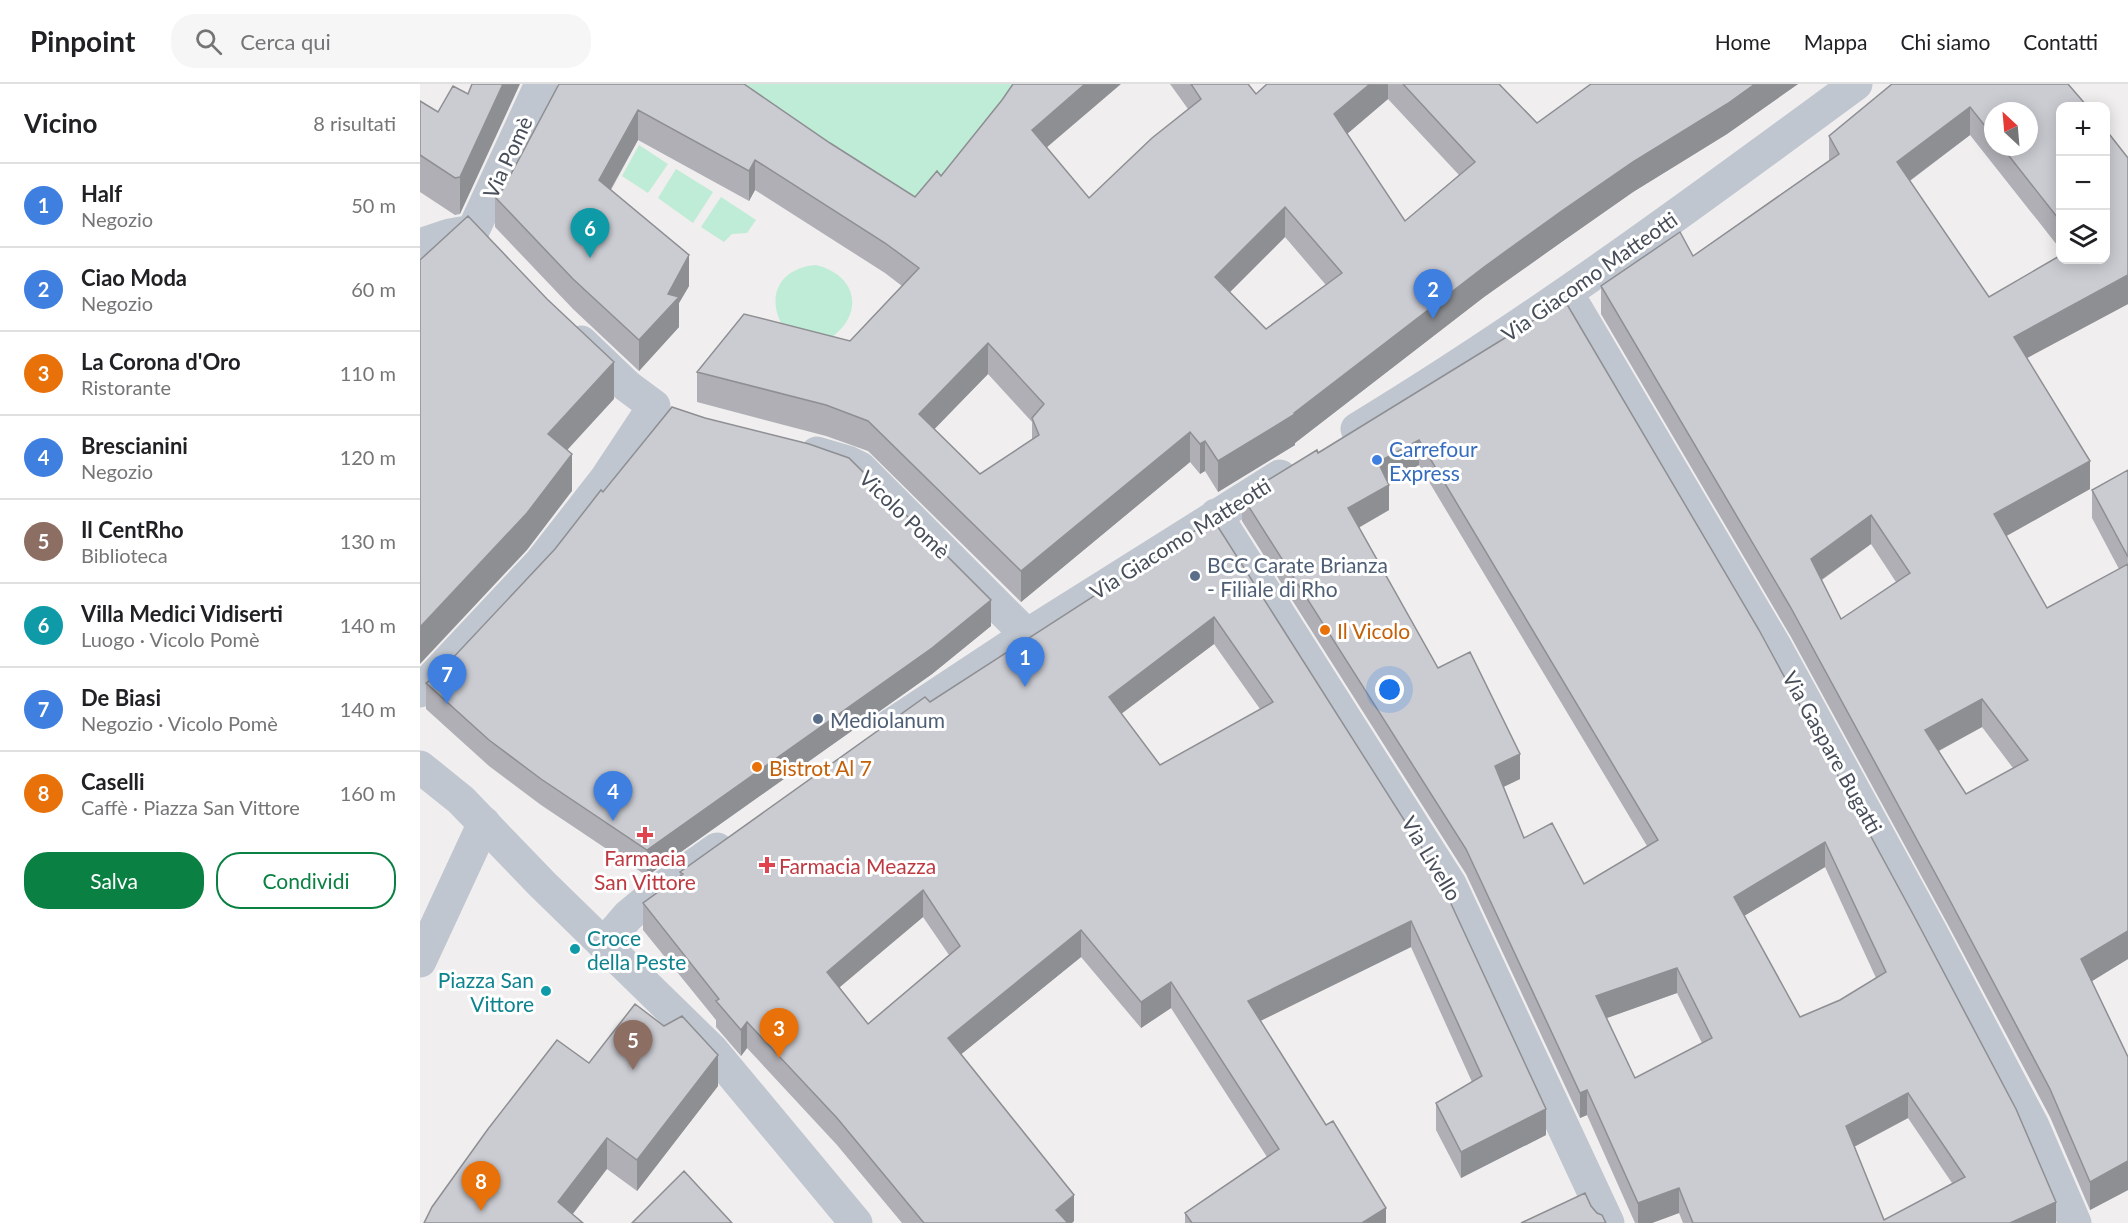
<!DOCTYPE html>
<html lang="it">
<head>
<meta charset="utf-8">
<style>
	:root { --surface:#fff; --page:#f6f6f6; --text:#202124; --muted:#757577; --line:#e0e0e0; --accent:#0b8043 }
	body { margin:0; font-family:Lato,sans-serif; background:var(--page); color:var(--text) }
	.controls { position:absolute; right:18px; top:18px; display:grid; overflow:hidden; border-radius:12px; box-shadow:0 3px 15px #0003 }
	.controls button { width:54px; height:54px; display:grid; place-items:center; padding:0; border:0; border-bottom:2px solid var(--line); background:var(--surface); color:var(--text); font:30px sans-serif }
	.compass { position:absolute; left:1564px; top:18px; width:54px; height:54px; border-radius:50%; background:var(--surface); box-shadow:0 3px 15px #0003; rotate:334deg }
	.you { position:absolute; left:970px; top:606px; width:21px; height:21px; margin:-15px; border:4px solid #fff; border-radius:50%; background:#1a73e8; box-shadow:0 0 0 9px #1a73e833 }
	.badge { display:grid; place-items:center; width:39px; height:39px; border-radius:50%; background:var(--accent); color:#fff; font-size:20px; font-weight:700 }
	.pin { position:absolute; translate:-50% -50px; filter:drop-shadow(0 2px 3px #0008) }
	.pin::after { content:''; position:absolute; top:32px; width:21px; height:18px; background:inherit; clip-path:polygon(0 0,100% 0,50% 100%) }
	.list { margin:0; padding:0; list-style:none }
	h2 { display:flex; justify-content:space-between; align-items:center; height:78px; margin:0; padding:0 24px; font-size:26px }
	h2 small { font-size:20px; font-weight:400; color:var(--muted) }
	.list li { display:grid; grid-template-columns:39px 1fr auto; gap:18px; align-items:center; box-sizing:border-box; height:84px; padding:0 24px; border-top:2px solid var(--line) }
	.list b { display:block; font-size:22px; white-space:nowrap }
	.list p { margin:0; font-size:20px; white-space:nowrap; color:var(--muted) }
	.list em { font-size:20px; font-style:normal; color:var(--muted) }
	.actions { display:flex; gap:12px; padding:18px 24px }
	.actions a { flex:1; padding:14px 0; border:2px solid var(--accent); border-radius:24px; text-align:center; font-size:21px; color:var(--accent) }
	.actions .main { background:var(--accent); color:#fff }
	.icon { flex:none; width:33px; height:33px; fill:none; stroke:currentColor; stroke-width:2; stroke-linecap:round; stroke-linejoin:round }
	.map { position:relative; flex:none; width:1708px; height:1139px; overflow:hidden }
	header { display:flex; align-items:center; gap:36px; box-sizing:border-box; height:84px; padding:0 30px; background:var(--surface); border-bottom:2px solid var(--line) }
	header strong { font-size:28px }
	nav { display:flex; gap:33px; margin-inline-start:auto; font-size:21px }
	.search { width:420px; height:54px; background:var(--page); display:flex; align-items:center; gap:15px; box-sizing:border-box; padding:0 21px; border-radius:24px; color:var(--muted); font-size:22px }
	main { display:flex }
	aside { flex:1; background:var(--surface) }
	.map>svg:first-child { display:block }
	.green { fill:#bfecd6 }
	.lines { fill:none; stroke-linecap:round; stroke-linejoin:round }
	.pedestrian { stroke:#bfc6cf; stroke-width:33 }
	.minor { stroke:#bfc6cf; stroke-width:33 }
	.wall { fill:#afafb5; fill-rule:evenodd }
	.shaded-wall { fill:#8e8f93 }
	.building { fill:#cbccd2; stroke:#8e8f93; stroke-width:1.5; fill-rule:evenodd }
	.shop-dot { fill:#3f7fe0; stroke:#fff; stroke-width:2 }
	.service-dot { fill:#5c6f8a; stroke:#fff; stroke-width:2 }
	.food-dot { fill:#e8710a; stroke:#fff; stroke-width:2 }
	.health-dot { fill:#e0444e; stroke:#fff; stroke-width:2 }
	.culture-dot { fill:#0f9aa8; stroke:#fff; stroke-width:2 }
	.labels { text-anchor:middle; dominant-baseline:central; stroke-width:6; stroke-linejoin:round; paint-order:stroke }
	.street-label { font-size:21px; fill:#474e5a; stroke:#fff }
	.shop-label { font-size:21px; fill:#366cbe; stroke:#fff; text-anchor:start }
	.service-label { font-size:21px; fill:#4e5e75; stroke:#fff; text-anchor:start }
	.food-label { font-size:21px; fill:#c56008; stroke:#fff; text-anchor:start }
	.health-label { font-size:21px; fill:#be3a42; stroke:#fff }
	.culture-label { font-size:21px; fill:#0d838f; stroke:#fff; text-anchor:start }
</style>
</head>
<body>
<header>
<strong>Pinpoint</strong>
<div class="search"><svg class="icon" aria-label="search" viewBox="0 0 24 24"><circle cx="10" cy="10" r="6"/><path d="M15 15l6 6"/></svg>Cerca qui</div>
<nav><a>Home</a><a>Mappa</a><a>Chi siamo</a><a>Contatti</a></nav>
</header>
<main>
<aside>
<h2>Vicino<small>8 risultati</small></h2>
<ul class="list">
<li><span class="badge" style="background:#3f7fe0">1</span><div><b>Half</b><p>Negozio</p></div><em>50 m</em></li>
<li><span class="badge" style="background:#3f7fe0">2</span><div><b>Ciao Moda</b><p>Negozio</p></div><em>60 m</em></li>
<li><span class="badge" style="background:#e8710a">3</span><div><b>La Corona d'Oro</b><p>Ristorante</p></div><em>110 m</em></li>
<li><span class="badge" style="background:#3f7fe0">4</span><div><b>Brescianini</b><p>Negozio</p></div><em>120 m</em></li>
<li><span class="badge" style="background:#8d6e63">5</span><div><b>Il CentRho</b><p>Biblioteca</p></div><em>130 m</em></li>
<li><span class="badge" style="background:#0f9aa8">6</span><div><b>Villa Medici Vidiserti</b><p>Luogo · Vicolo Pomè</p></div><em>140 m</em></li>
<li><span class="badge" style="background:#3f7fe0">7</span><div><b>De Biasi</b><p>Negozio · Vicolo Pomè</p></div><em>140 m</em></li>
<li><span class="badge" style="background:#e8710a">8</span><div><b>Caselli</b><p>Caffè · Piazza San Vittore</p></div><em>160 m</em></li>
</ul>
<div class="actions"><a class="main">Salva</a><a>Condividi</a></div>
</aside>
<div class="map">
<svg width="1708" height="1139" viewBox="0 0 1708 1139">
	<rect width="100%" height="100%" fill="#f0eeee"/>
	<path class="green" d="M 293,0 L 606,0 L 495,132 Z
		M 219,61 L 248,80 L 228,109 L 202,92 Z
		M 256,85 L 293,108 L 273,139 L 238,114 Z
		M 301,113 L 336,136 L 327,149 L 312,150 L 304,158 L 281,143 Z
		M 396,181 C 437,191 445,229 411,254 L 364,244 C 345,213 359,184 396,181 Z"/>
	<g class="lines">
		<path class="pedestrian" d="M 397,369 L 428,378 L 440,384 L 607,551
			M 0,877 L 64,739"/>
		<path class="minor" d="M 53,147 L 121,0
			M 0,161 L 30,151 L 53,147
			M 1147,209 L 1355,562 L 1511,848 L 1613,1042 L 1655,1139
			M 937,345 C 1110,240 1273,120 1436,0
			M 796,431 L 1030,800 L 1188,1139
			M 0,607 L 121,478 L 185,396 L 234,322 L 207,302 L 161,258
			M 471,641 L 607,551 L 860,392
			M 0,683 L 41,716 L 122,800 L 292,966 L 436,1139
			M 184,860 L 208,832 L 243,803 L 297,765"/>
	</g>
	<path class="wall" d="M 139,0 L 410,59 L 495,113 L 521,92 L 627,64 L 669,114 L 768,25 L 750,0 L 828,0 L 836,10 L 847,0 L 1079,0 L 1117,39 L 1171,0 L 1378,0 L 1307,50 L 1213,108 L 1143,157 L 1064,213 L 875,359 L 875,361 L 798,408 L 785,387 L 780,390 L 770,378 L 601,518 L 448,367 L 406,352 L 277,318 L 277,288 L 430,257 L 482,202 L 465,189 L 335,106 L 329,117 L 218,56 L 191,106 L 269,202 L 259,219 L 259,243 L 219,287 L 153,225 L 75,143 L 75,113 L 83,105 ZM 968,15 L 1039,91 L 985,137 L 927,50 ZM 865,153 L 906,201 L 846,245 L 810,208 ZM 568,290 L 612,338 L 612,355 L 560,390 L 514,345 Z
		M 1472,0 L 1641,22 L 1641,166 L 1550,51 L 1490,97 L 1569,213 L 1708,220 L 1607,274 L 1670,405 L 1586,452 L 1627,524 L 1699,485 L 1672,434 L 1672,406 L 1708,386 L 1708,875 L 1671,897 L 1708,973 L 1708,1106 L 1670,1126 L 1630,1033 L 1527,839 L 1371,553 L 1181,230 L 1181,202 L 1273,172 L 1409,76 L 1409,52 ZM 1573,27 L 1609,63 L 1573,63 ZM 1451,460 L 1476,498 L 1421,535 L 1402,496 ZM 1562,643 L 1593,684 L 1546,710 L 1519,667 Z
		M 48,10 L 40,130 L 35,131 L 0,108 L 0,17 L 18,28 Z
		M 1145,217 L 1636,1139 L 1263,1139 L 1259,1129 L 1232,1139 L 1215,1139 L 1167,1031 L 1160,1034 L 1046,790 L 822,437 L 822,412 L 898,369 ZM 999,381 L 1227,762 L 1164,800 L 1104,754 L 1083,703 L 1100,695 L 1018,584 L 939,443 L 969,426 L 967,398 ZM 1405,783 L 1456,894 L 1420,916 L 1380,933 L 1324,832 ZM 1257,909 L 1282,959 L 1215,994 L 1186,934 ZM 1488,1034 L 1532,1099 L 1464,1136 L 1434,1063 Z
		M 183,408 L 571,542 L 512,590 L 227,792 L 121,721 L 69,682 L 6,625 L 6,599 L 14,594 L 135,465 Z
		M 793,435 L 1126,1051 L 1041,1094 L 1016,1046 L 1016,1019 L 1052,998 L 991,863 L 840,937 L 966,1139 L 765,1139 L 765,1129 L 847,1073 L 751,924 L 721,944 L 661,873 L 541,970 L 654,1137 L 652,1139 L 482,1139 L 417,1061 L 327,964 L 321,972 L 296,943 L 296,936 L 223,846 L 223,819 L 260,792 L 260,788 L 510,618 ZM 794,560 L 840,625 L 740,681 L 701,630 ZM 503,833 L 529,871 L 448,940 L 419,903 Z
		M 169,979 L 298,1002 L 217,1107 L 187,1085 L 4,1139 Z"/>
	<path class="shaded-wall" d="M 83,0 L 100,0 L 40,130 L 40,93 Z
		M 665,0 L 701,0 L 612,76 L 612,46 Z
		M 950,0 L 968,0 L 968,15 L 914,61 L 914,30 Z
		M 1335,0 L 1378,0 L 1307,50 L 1213,108 L 1143,157 L 1064,213 L 875,359 L 875,361 L 798,408 L 798,377 L 874,329 L 1064,183 L 1143,126 L 1213,78 Z
		M 1550,23 L 1550,51 L 1477,106 L 1477,78 Z
		M 218,26 L 218,56 L 179,126 L 179,96 Z
		M 335,76 L 335,106 L 329,117 L 329,87 Z
		M 865,123 L 865,153 L 795,223 L 795,193 Z
		M 269,171 L 269,202 L 259,219 L 259,243 L 219,287 L 219,256 L 248,210 Z
		M 1708,191 L 1708,220 L 1594,281 L 1594,253 Z
		M 568,259 L 568,290 L 499,361 L 499,330 Z
		M 194,278 L 194,315 L 128,387 L 128,350 Z
		M 770,348 L 770,378 L 601,518 L 601,487 Z
		M 999,356 L 999,381 L 958,403 L 958,378 Z
		M 785,357 L 785,387 L 780,390 L 780,360 Z
		M 152,370 L 152,407 L 107,466 L 0,580 L 0,543 Z
		M 1670,377 L 1670,405 L 1574,459 L 1574,430 Z
		M 969,401 L 969,426 L 928,450 L 928,424 Z
		M 1451,431 L 1451,460 L 1391,503 L 1391,475 Z
		M 571,516 L 571,542 L 512,590 L 227,792 L 227,766 Z
		M 794,533 L 794,560 L 689,639 L 689,613 Z
		M 1562,615 L 1562,643 L 1505,674 L 1505,646 Z
		M 1100,670 L 1100,695 L 1075,707 L 1075,682 Z
		M 1405,758 L 1405,783 L 1314,838 L 1314,813 Z
		M 503,806 L 503,833 L 407,914 L 407,888 Z
		M 991,837 L 991,863 L 828,943 L 828,917 Z
		M 661,846 L 661,873 L 528,981 L 528,954 Z
		M 1708,847 L 1708,875 L 1661,904 L 1661,875 Z
		M 1257,884 L 1257,909 L 1176,938 L 1176,912 Z
		M 751,898 L 751,924 L 721,944 L 721,918 Z
		M 327,938 L 327,964 L 321,972 L 321,946 Z
		M 298,971 L 298,1002 L 217,1107 L 217,1076 Z
		M 1167,1006 L 1167,1031 L 1160,1034 L 1160,1009 Z
		M 1488,1009 L 1488,1034 L 1426,1067 L 1426,1042 Z
		M 1126,1025 L 1126,1051 L 1041,1094 L 1041,1068 Z
		M 187,1054 L 187,1085 L 146,1139 L 138,1118 Z
		M 1708,1077 L 1708,1106 L 1670,1126 L 1670,1098 Z
		M 1259,1104 L 1259,1129 L 1232,1139 L 1218,1139 L 1218,1119 Z
		M 654,1111 L 654,1137 L 652,1139 L 636,1139 L 636,1126 Z
		M 1636,1118 L 1636,1139 L 1590,1139 Z
		M 966,1124 L 966,1139 L 942,1139 Z"/>
	<path class="building" d="M 52,0 L 83,0 L 40,93 L 35,94 L 0,71 L 0,17 L 18,28 L 33,2 L 48,10 Z
		M 139,0 L 324,0 L 410,59 L 495,113 L 517,87 L 521,92 L 582,16 L 593,0 L 665,0 L 612,46 L 669,114 L 732,54 L 781,15 L 771,0 L 828,0 L 836,10 L 847,0 L 950,0 L 914,30 L 985,137 L 1055,78 L 983,0 L 1079,0 L 1117,39 L 1171,0 L 1335,0 L 1307,20 L 1213,78 L 1143,126 L 1064,183 L 874,329 L 875,330 L 798,377 L 785,357 L 780,360 L 770,348 L 601,487 L 448,337 L 406,321 L 277,288 L 324,230 L 430,257 L 499,184 L 465,159 L 335,76 L 329,87 L 218,26 L 179,96 L 269,171 L 248,210 L 259,213 L 219,256 L 153,195 L 75,113 L 83,105 ZM 865,123 L 922,189 L 846,245 L 795,193 ZM 568,259 L 624,320 L 612,334 L 619,351 L 560,390 L 499,330 Z
		M 1472,0 L 1648,0 L 1667,22 L 1641,22 L 1641,138 L 1582,63 L 1609,63 L 1609,27 L 1573,27 L 1573,52 L 1550,23 L 1477,78 L 1569,213 L 1641,171 L 1641,176 L 1686,176 L 1686,46 L 1708,74 L 1708,191 L 1594,253 L 1670,377 L 1574,430 L 1627,524 L 1708,480 L 1708,847 L 1661,875 L 1708,973 L 1708,1077 L 1670,1098 L 1630,1005 L 1527,811 L 1371,524 L 1181,202 L 1260,148 L 1273,172 L 1419,70 L 1409,52 ZM 1451,431 L 1490,489 L 1421,535 L 1391,475 ZM 1562,615 L 1608,676 L 1546,710 L 1505,646 Z
		M 48,132 L 127,215 L 194,278 L 128,350 L 152,370 L 107,429 L 0,543 L 0,176 Z
		M 1145,217 L 1339,546 L 1494,832 L 1596,1025 L 1636,1118 L 1590,1139 L 1273,1139 L 1259,1104 L 1218,1119 L 1167,1006 L 1160,1009 L 1046,765 L 822,412 L 897,366 L 898,369 ZM 999,356 L 1238,756 L 1164,800 L 1132,739 L 1104,754 L 1075,682 L 1100,670 L 1050,568 L 1018,584 L 928,424 L 969,401 L 958,378 ZM 1405,758 L 1466,888 L 1420,916 L 1380,933 L 1314,813 ZM 1257,884 L 1292,954 L 1215,994 L 1176,912 ZM 1488,1009 L 1545,1093 L 1464,1136 L 1426,1042 Z
		M 252,323 L 285,334 L 389,360 L 429,374 L 571,516 L 512,564 L 227,766 L 121,695 L 69,656 L 6,599 L 14,594 L 135,465 L 181,406 L 183,408 Z
		M 1708,386 L 1708,473 L 1672,406 Z
		M 793,435 L 1014,783 L 1126,1025 L 1041,1068 L 1016,1019 L 1062,992 L 991,837 L 828,917 L 906,1041 L 913,1037 L 966,1124 L 942,1139 L 772,1139 L 765,1129 L 859,1065 L 751,898 L 721,918 L 661,846 L 528,954 L 654,1111 L 636,1126 L 648,1139 L 504,1139 L 417,1034 L 327,938 L 321,946 L 296,917 L 299,915 L 223,819 L 263,790 L 260,788 L 505,613 L 510,618 ZM 794,533 L 853,618 L 740,681 L 689,613 ZM 503,806 L 540,862 L 448,940 L 407,888 Z
		M 215,920 L 244,942 L 262,932 L 298,971 L 217,1076 L 187,1054 L 138,1118 L 163,1139 L 4,1139 L 12,1123 L 68,1045 L 137,956 L 169,979 Z
		M 264,1087 L 312,1139 L 212,1139 Z
		M 1165,1109 L 1171,1122 L 1177,1129 L 1182,1131 L 1186,1139 L 1101,1139 Z"/>
	<circle class="shop-dot" cx="957" cy="376" r="6"/>
	<g class="service-dot">
		<circle cx="775" cy="492" r="6"/>
		<circle cx="398" cy="635" r="6"/>
	</g>
	<g class="food-dot">
		<circle cx="905" cy="546" r="6"/>
		<circle cx="337" cy="683" r="6"/>
	</g>
	<g class="health-dot">
		<path d="M222 742h6v6h6v6h-6v6h-6v-6h-6v-6h6z"/>
		<path d="M344 772h6v6h6v6h-6v6h-6v-6h-6v-6h6z"/>
	</g>
	<g class="culture-dot">
		<circle cx="155" cy="865" r="6"/>
		<circle cx="126" cy="907" r="6"/>
	</g>
	<g class="labels">
		<g class="street-label">
			<text transform="translate(87 73) rotate(-65)">Via Pomè</text>
			<text transform="translate(1169 192) rotate(-35)">Via Giacomo Matteotti</text>
			<text transform="translate(485 430) rotate(44)">Vicolo Pomè</text>
			<text transform="translate(760 454) rotate(-32)">Via Giacomo Matteotti</text>
			<text transform="translate(1413 668) rotate(61)">Via Gaspare Bugatti</text>
			<text transform="translate(1012 774) rotate(59)">Via Livello</text>
		</g>
		<g class="shop-label">
			<text x="969" y="364">Carrefour<tspan x="969" dy="24">Express</tspan></text>
		</g>
		<g class="service-label">
			<text x="787" y="480">BCC Carate Brianza<tspan x="787" dy="24">- Filiale di Rho</tspan></text>
			<text x="410" y="635">Mediolanum</text>
		</g>
		<g class="food-label">
			<text x="917" y="546">Il Vicolo</text>
			<text x="349" y="683">Bistrot Al 7</text>
		</g>
		<g class="health-label">
			<text x="225" y="773">Farmacia<tspan x="225" dy="24">San Vittore</tspan></text>
			<text x="359" y="781" text-anchor="start">Farmacia Meazza</text>
		</g>
		<g class="culture-label">
			<text x="167" y="853">Croce<tspan x="167" dy="24">della Peste</tspan></text>
			<text x="114" y="895" text-anchor="end">Piazza San<tspan x="114" dy="24">Vittore</tspan></text>
		</g>
	</g>
</svg>
<div class="controls">
<button>+</button>
<button>−</button>
<button><svg class="icon" aria-label="layers" viewBox="0 0 24 24"><path d="M12 4l9 5-9 5-9-5zM3 14l9 5 9-5"/></svg></button>
</div>
<svg class="compass" viewBox="-18 -18 36 36"><path d="M0-13l5 13h-10z" fill="#e53935"/><path d="M0 13l5-13h-10z" fill="#757577"/></svg>
<div class="you"></div>
<div class="pin badge" style="left:605px;top:603px;background:#3f7fe0">1</div>
<div class="pin badge" style="left:1013px;top:235px;background:#3f7fe0">2</div>
<div class="pin badge" style="left:359px;top:974px;background:#e8710a">3</div>
<div class="pin badge" style="left:193px;top:737px;background:#3f7fe0">4</div>
<div class="pin badge" style="left:213px;top:986px;background:#8d6e63">5</div>
<div class="pin badge" style="left:170px;top:174px;background:#0f9aa8">6</div>
<div class="pin badge" style="left:27px;top:620px;background:#3f7fe0">7</div>
<div class="pin badge" style="left:61px;top:1127px;background:#e8710a">8</div>
</div>
</main>
</body>
</html>
